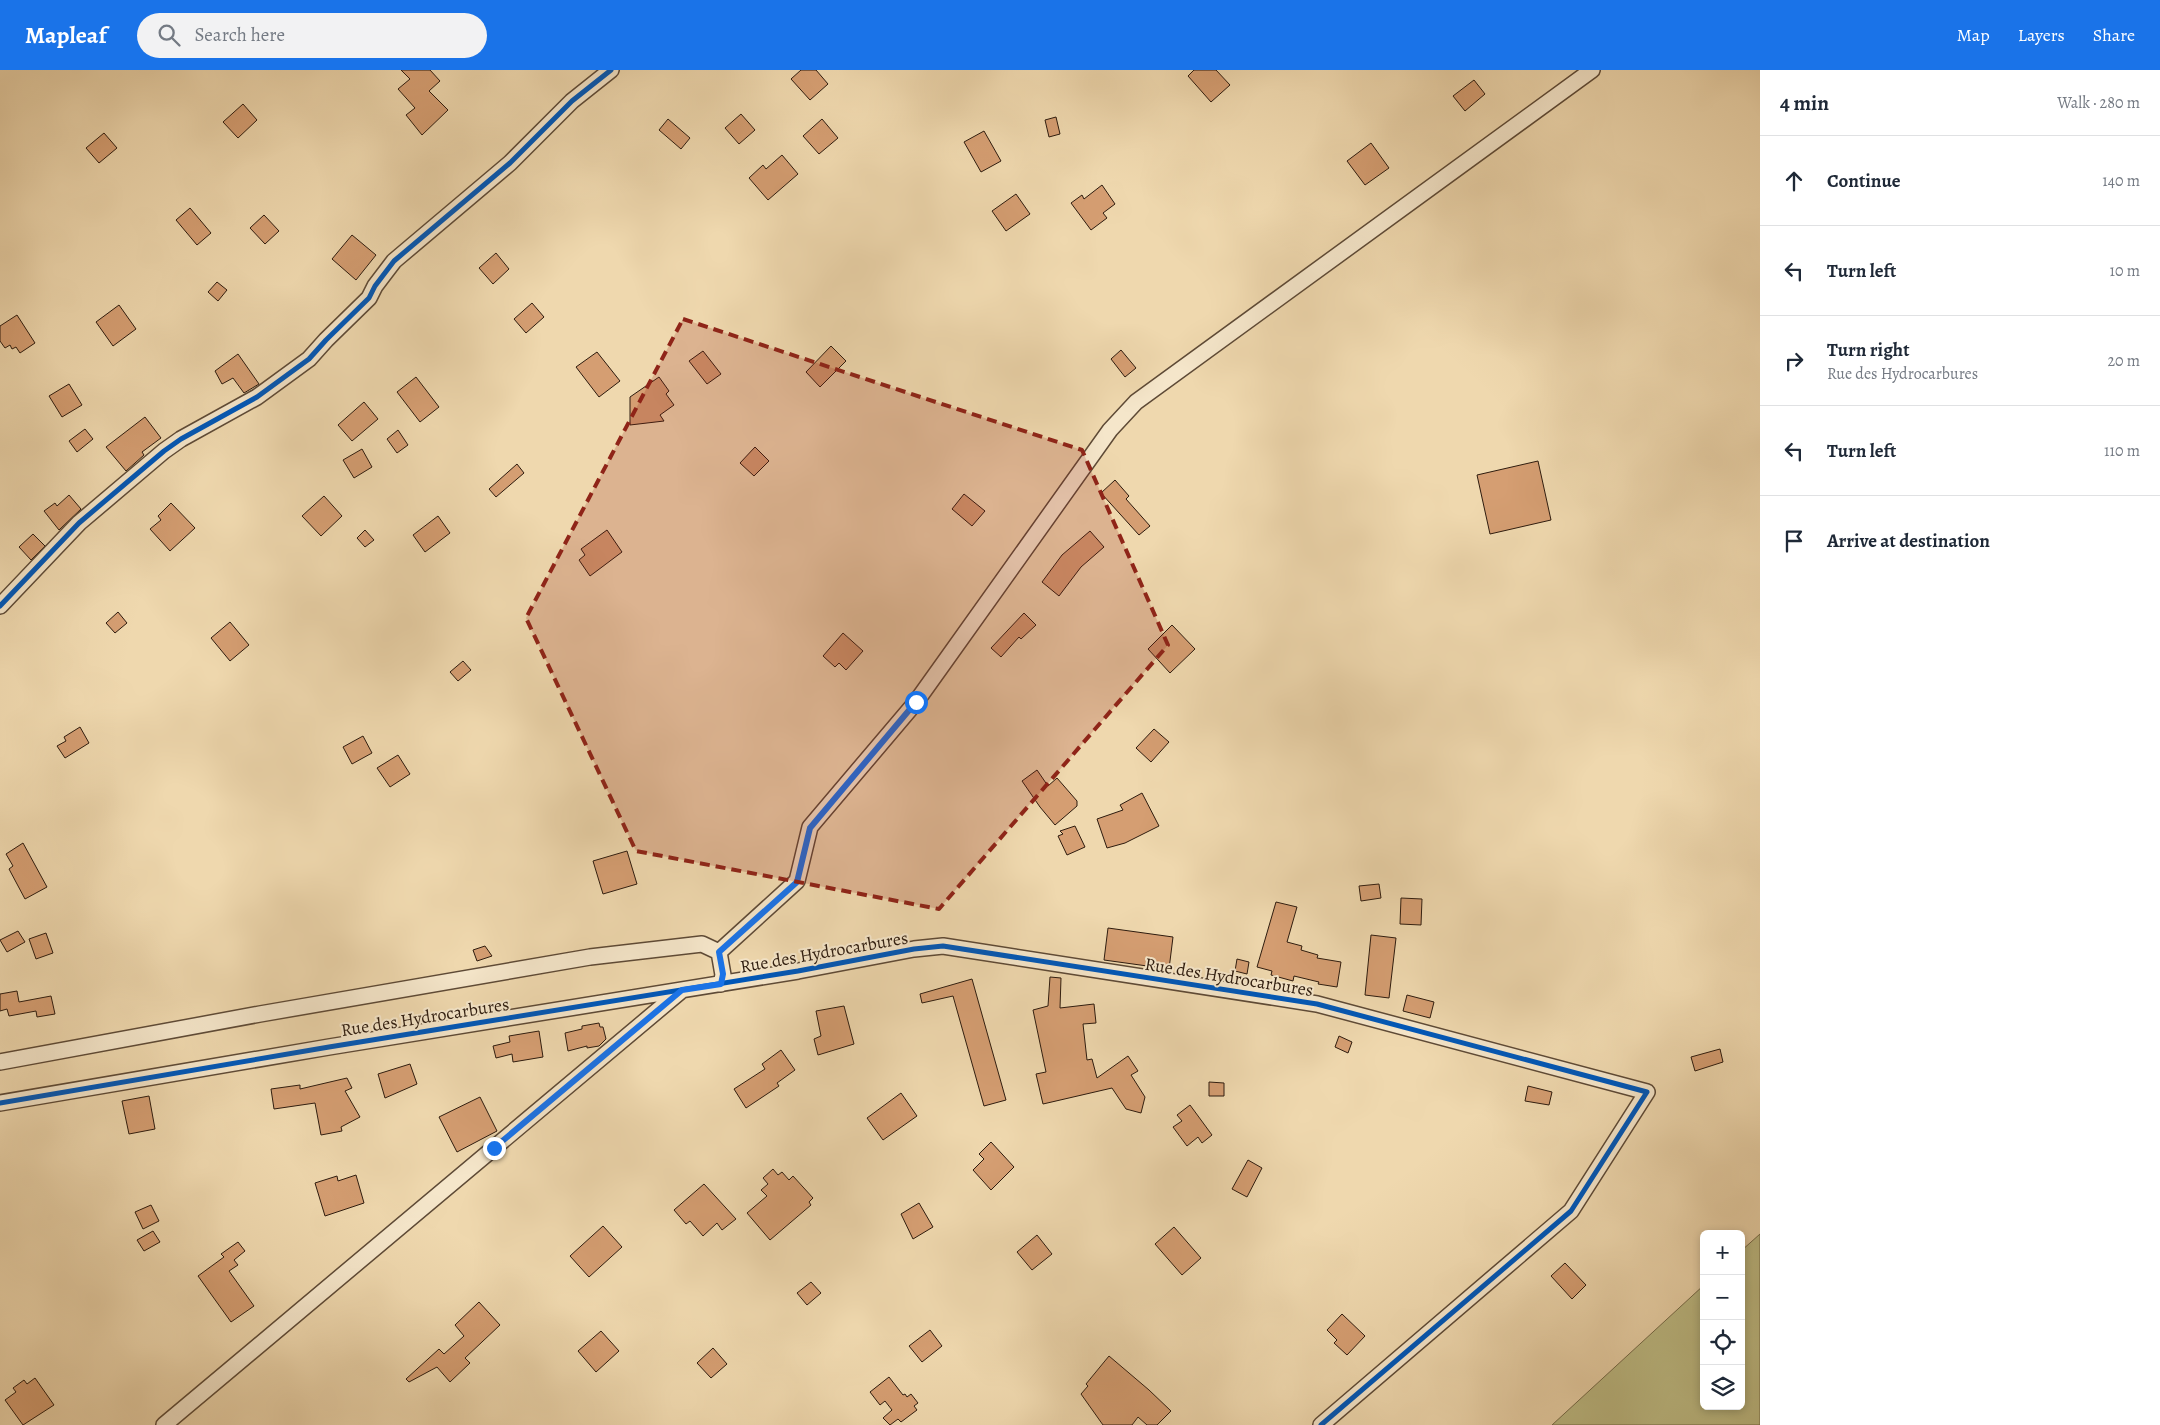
<!DOCTYPE html>
<html lang="en">
<head>
<meta charset="utf-8">
<style>
	:root { --surface:#fff; --page:#f2f2f3; --text:#1f2937; --muted:#747a83; --line:#e0e1e3; --accent:#1a73e8 }
	body { margin:0; font-family:Alegreya,serif; background:var(--page); color:var(--text) }
	.controls { position:absolute; right:15px; bottom:15px; display:grid; overflow:hidden; border-radius:8px; box-shadow:0 2px 8px #0003 }
	.controls button { width:45px; height:45px; display:grid; place-items:center; padding:0; border:0; border-bottom:1px solid var(--line); background:var(--surface); color:var(--text); font:25px sans-serif }
	.stop { position:absolute; width:15px; height:15px; margin:-11px; border:4px solid #1a73e8; border-radius:50%; background:#fff }
	.stop.end { background:#1a73e8; border-color:#fff; box-shadow:0 1px 5px #0008 }
	.list { margin:0; padding:0; list-style:none }
	h2 { display:flex; justify-content:space-between; align-items:center; height:65px; margin:0; padding:0 20px; font-size:21px }
	h2 small { font-size:16px; font-weight:400; color:var(--muted) }
	.list li { display:grid; grid-template-columns:32px 1fr auto; gap:15px; align-items:center; box-sizing:border-box; height:90px; padding:0 20px; border-top:1px solid var(--line) }
	.list b { display:block; font-size:19px; white-space:nowrap }
	.list p { margin:0; font-size:16px; white-space:nowrap; color:var(--muted) }
	.list em { font-size:16px; font-style:normal; color:var(--muted) }
	.icon { flex:none; width:28px; height:28px; fill:none; stroke:currentColor; stroke-width:2; stroke-linecap:round; stroke-linejoin:round }
	.map { position:relative; flex:none; width:1760px; height:1355px; overflow:hidden }
	header { display:flex; align-items:center; gap:30px; box-sizing:border-box; height:70px; padding:0 25px; background:var(--accent); color:#fff }
	header strong { font-size:24px }
	nav { display:flex; gap:28px; margin-inline-start:auto; font-size:18px }
	.search { width:350px; height:45px; background:var(--page); display:flex; align-items:center; gap:12px; box-sizing:border-box; padding:0 18px; border-radius:28px; color:var(--muted); font-size:19px }
	main { display:flex }
	aside { flex:1; background:var(--surface) }
	.map>svg:first-child { display:block }
	.green { fill:#bebd86; stroke:#766c4a }
	.building { fill:#d59e72; stroke:#2d1b0e }
	.lines { fill:none; stroke-linecap:round; stroke-linejoin:round }
	.minor-casing { stroke:#5e4a36; stroke-width:18 }
	.minor { stroke:#f5e6ca; stroke-width:15 }
	.cycleway-casing { stroke:#f5e6ca; stroke-width:8 }
	.cycleway { stroke:#0057b8; stroke-width:5 }
	.route { stroke:#1a73e8; stroke-width:6 }
	.marked { fill:#8f2418; fill-opacity:0.2; stroke:#8f2418; stroke-width:4; stroke-dasharray:10 6; stroke-linejoin:round }
	.labels { text-anchor:middle; dominant-baseline:central; stroke-width:4; stroke-linejoin:round; paint-order:stroke }
	.street-label { font-size:18px; fill:#2d1b0e; stroke:#f5e6ca }
</style>
</head>
<body>
<header>
<strong>Mapleaf</strong>
<div class="search"><svg class="icon" aria-label="search" viewBox="0 0 24 24"><circle cx="10" cy="10" r="6"/><path d="M15 15l6 6"/></svg>Search here</div>
<nav><a>Map</a><a>Layers</a><a>Share</a></nav>
</header>
<main>
<div class="map">
<svg width="1760" height="1355" viewBox="0 0 1760 1355">
	<rect width="100%" height="100%" fill="#efd8ae"/>
	<filter id="stains"><feTurbulence type="fractalNoise" baseFrequency=".004" numOctaves="4"/><feColorMatrix values="0 0 0 0 .2 0 0 0 0 .09 0 0 0 0 .02 0 0 0 .5 -.17"/></filter>
	<radialGradient id="worn" r=".72"><stop offset=".6" stop-color="#630" stop-opacity="0"/><stop offset="1" stop-color="#630" stop-opacity=".3"/></radialGradient>
	<path class="green" d="M 1760,1164 L 1760,1355 L 1552,1355 L 1704,1215 L 1704,1336 L 1741,1336 L 1741,1181 Z"/>
	<path class="building" d="M 401,0 L 430,0 L 440,11 L 429,21 L 448,40 L 422,65 L 406,45 L 415,38 L 398,19 L 410,9 Z
		M 801,0 L 816,0 L 828,14 L 810,30 L 791,9 Z
		M 1194,0 L 1216,0 L 1230,15 L 1211,32 L 1188,6 Z
		M 1474,10 L 1485,24 L 1465,41 L 1453,26 Z
		M 243,34 L 257,50 L 238,68 L 223,52 Z
		M 741,44 L 755,60 L 739,74 L 725,58 Z
		M 1056,47 L 1060,64 L 1049,67 L 1045,50 Z
		M 668,49 L 690,68 L 681,79 L 659,60 Z
		M 822,49 L 838,68 L 819,84 L 803,66 Z
		M 984,61 L 1001,91 L 981,102 L 964,72 Z
		M 104,63 L 117,78 L 99,93 L 86,78 Z
		M 1371,73 L 1389,98 L 1365,115 L 1347,91 Z
		M 782,85 L 798,104 L 768,130 L 749,108 L 763,95 L 766,99 Z
		M 1102,115 L 1115,134 L 1103,143 L 1107,148 L 1091,160 L 1071,133 L 1082,125 L 1084,129 Z
		M 1016,124 L 1030,144 L 1006,161 L 992,141 Z
		M 190,138 L 211,163 L 197,175 L 176,150 Z
		M 264,145 L 279,161 L 265,174 L 250,158 Z
		M 352,165 L 376,185 L 356,210 L 332,189 Z
		M 496,183 L 509,199 L 493,214 L 479,198 Z
		M 217,212 L 227,220 L 218,231 L 208,222 Z
		M 532,233 L 544,247 L 526,263 L 514,249 Z
		M 119,235 L 136,259 L 113,276 L 96,252 Z
		M 17,245 L 35,273 L 20,283 L 16,277 L 12,279 L 10,275 L 5,278 L 0,271 L 0,256 Z
		M 831,276 L 846,291 L 820,317 L 806,302 Z
		M 1121,280 L 1136,298 L 1125,307 L 1111,289 Z
		M 703,281 L 721,304 L 707,314 L 689,291 Z
		M 597,282 L 620,311 L 599,327 L 576,297 Z
		M 238,284 L 259,314 L 244,323 L 233,308 L 222,314 L 215,301 Z
		M 416,307 L 439,337 L 420,352 L 397,322 Z
		M 659,307 L 669,321 L 666,324 L 674,335 L 660,345 L 664,351 L 630,355 L 630,327 Z
		M 69,314 L 82,335 L 62,347 L 49,326 Z
		M 364,332 L 378,349 L 352,371 L 338,355 Z
		M 145,347 L 161,368 L 142,382 L 144,385 L 126,401 L 106,377 Z
		M 85,359 L 93,369 L 77,382 L 69,371 Z
		M 398,360 L 408,375 L 397,383 L 387,369 Z
		M 755,377 L 769,391 L 754,406 L 740,393 Z
		M 362,379 L 372,397 L 354,408 L 343,390 Z
		M 1538,391 L 1551,450 L 1490,464 L 1477,405 Z
		M 517,394 L 524,403 L 496,427 L 489,419 Z
		M 1115,410 L 1129,426 L 1126,429 L 1150,456 L 1139,465 L 1101,423 Z
		M 964,424 L 985,441 L 972,456 L 952,439 Z
		M 69,425 L 81,439 L 59,460 L 44,441 L 55,433 L 57,436 Z
		M 324,426 L 342,446 L 321,466 L 302,446 Z
		M 171,433 L 195,458 L 170,481 L 150,459 L 161,450 L 158,446 Z
		M 438,446 L 450,463 L 425,482 L 413,465 Z
		M 365,460 L 374,470 L 365,477 L 357,468 Z
		M 607,460 L 622,482 L 590,506 L 579,490 L 585,485 L 581,479 Z
		M 1090,461 L 1104,477 L 1081,497 L 1059,526 L 1042,512 L 1062,485 Z
		M 33,464 L 45,476 L 31,490 L 19,477 Z
		M 118,542 L 127,553 L 115,563 L 106,553 Z
		M 1024,543 L 1036,555 L 1021,569 L 1019,567 L 1001,587 L 991,578 Z
		M 230,552 L 249,575 L 230,591 L 211,568 Z
		M 1172,555 L 1195,579 L 1170,603 L 1148,579 Z
		M 843,563 L 863,581 L 846,600 L 839,593 L 835,597 L 823,586 Z
		M 463,591 L 471,600 L 458,611 L 450,602 Z
		M 80,657 L 89,673 L 65,688 L 57,676 L 66,671 L 64,667 Z
		M 1154,659 L 1169,672 L 1151,692 L 1136,678 Z
		M 363,666 L 372,683 L 352,694 L 343,677 Z
		M 398,685 L 410,704 L 390,717 L 377,698 Z
		M 1037,700 L 1048,716 L 1057,708 L 1077,731 L 1077,736 L 1055,755 L 1040,737 L 1022,711 Z
		M 1142,723 L 1159,756 L 1125,773 L 1107,778 L 1097,749 L 1123,740 L 1120,735 Z
		M 1075,756 L 1085,777 L 1067,785 L 1058,766 L 1063,764 L 1060,761 Z
		M 23,773 L 47,817 L 25,829 L 9,799 L 13,796 L 6,784 Z
		M 627,781 L 637,814 L 603,824 L 593,791 Z
		M 1379,814 L 1381,828 L 1361,831 L 1359,816 Z
		M 1401,828 L 1422,829 L 1421,855 L 1400,854 Z
		M 1276,832 L 1297,837 L 1287,872 L 1302,876 L 1301,880 L 1318,885 L 1317,888 L 1341,892 L 1337,917 L 1318,914 L 1319,912 L 1294,906 L 1293,911 L 1271,905 L 1272,901 L 1257,897 Z
		M 1108,858 L 1173,867 L 1169,899 L 1104,890 Z
		M 18,861 L 25,872 L 7,882 L 0,870 Z
		M 46,863 L 53,883 L 36,889 L 29,869 Z
		M 1371,865 L 1396,868 L 1389,928 L 1365,925 Z
		M 485,876 L 492,886 L 477,891 L 473,880 Z
		M 1237,889 L 1249,892 L 1247,904 L 1235,901 Z
		M 1050,907 L 1061,908 L 1060,938 L 1094,934 L 1096,953 L 1083,954 L 1087,990 L 1092,989 L 1097,1008 L 1128,986 L 1138,1001 L 1131,1005 L 1145,1027 L 1141,1043 L 1126,1039 L 1112,1018 L 1043,1034 L 1036,1004 L 1046,1002 L 1033,940 L 1048,936 Z
		M 972,909 L 1006,1030 L 984,1036 L 953,926 L 922,933 L 920,924 Z
		M 17,921 L 19,932 L 51,926 L 55,944 L 37,947 L 36,941 L 9,946 L 7,939 L 0,941 L 0,924 Z
		M 1407,925 L 1434,932 L 1430,948 L 1403,941 Z
		M 844,936 L 854,974 L 818,985 L 814,969 L 821,966 L 816,941 Z
		M 599,953 L 600,957 L 603,957 L 606,969 L 599,976 L 587,978 L 587,976 L 568,981 L 565,963 L 582,959 L 582,956 Z
		M 539,961 L 543,987 L 513,992 L 512,984 L 496,988 L 493,976 L 510,972 L 509,966 Z
		M 1339,966 L 1352,972 L 1348,983 L 1335,977 Z
		M 1720,979 L 1723,992 L 1695,1001 L 1691,987 Z
		M 781,980 L 795,1000 L 777,1013 L 779,1016 L 746,1038 L 734,1019 L 765,999 L 762,994 Z
		M 410,994 L 417,1014 L 385,1028 L 378,1004 Z
		M 347,1008 L 352,1018 L 345,1021 L 360,1047 L 341,1057 L 342,1061 L 321,1065 L 315,1033 L 274,1039 L 271,1019 L 300,1015 L 300,1019 Z
		M 1209,1012 L 1224,1013 L 1224,1026 L 1209,1026 Z
		M 1528,1016 L 1552,1022 L 1549,1035 L 1525,1031 Z
		M 901,1023 L 917,1046 L 883,1070 L 867,1048 Z
		M 149,1026 L 155,1059 L 129,1064 L 122,1031 Z
		M 480,1027 L 497,1061 L 457,1082 L 439,1047 Z
		M 1190,1035 L 1212,1065 L 1202,1073 L 1198,1067 L 1187,1076 L 1173,1057 L 1182,1051 L 1177,1045 Z
		M 991,1072 L 1014,1097 L 991,1120 L 973,1100 L 984,1089 L 979,1084 Z
		M 1248,1090 L 1262,1098 L 1247,1127 L 1232,1119 Z
		M 773,1099 L 778,1105 L 782,1102 L 789,1110 L 793,1106 L 813,1128 L 809,1132 L 811,1135 L 770,1170 L 747,1143 L 767,1126 L 761,1120 L 768,1114 L 763,1108 Z
		M 356,1105 L 364,1133 L 325,1146 L 315,1113 L 337,1106 L 338,1111 Z
		M 704,1114 L 736,1149 L 722,1160 L 717,1153 L 703,1166 L 690,1151 L 686,1154 L 674,1140 Z
		M 919,1133 L 933,1157 L 913,1169 L 901,1144 Z
		M 151,1135 L 159,1151 L 143,1159 L 135,1142 Z
		M 603,1156 L 622,1177 L 589,1207 L 570,1186 Z
		M 1174,1157 L 1201,1188 L 1182,1205 L 1155,1174 Z
		M 153,1161 L 160,1172 L 144,1181 L 137,1170 Z
		M 1037,1165 L 1052,1184 L 1032,1200 L 1017,1182 Z
		M 238,1172 L 245,1181 L 234,1190 L 238,1195 L 229,1201 L 254,1236 L 231,1252 L 198,1206 L 224,1187 L 221,1184 Z
		M 1565,1193 L 1586,1215 L 1572,1229 L 1551,1206 Z
		M 811,1212 L 821,1223 L 807,1235 L 797,1223 Z
		M 479,1232 L 500,1255 L 465,1288 L 470,1293 L 450,1312 L 437,1297 L 409,1312 L 406,1309 L 439,1279 L 444,1284 L 464,1266 L 455,1255 Z
		M 1342,1244 L 1365,1266 L 1347,1285 L 1334,1273 L 1337,1270 L 1327,1260 Z
		M 930,1260 L 942,1276 L 922,1292 L 909,1276 Z
		M 601,1261 L 619,1281 L 596,1302 L 578,1281 Z
		M 713,1278 L 727,1294 L 711,1308 L 697,1293 Z
		M 1109,1286 L 1149,1320 L 1171,1341 L 1157,1355 L 1147,1355 L 1138,1347 L 1132,1355 L 1103,1355 L 1081,1324 L 1088,1316 L 1086,1314 Z
		M 889,1307 L 903,1325 L 905,1324 L 907,1327 L 911,1324 L 918,1333 L 914,1336 L 917,1340 L 901,1352 L 898,1349 L 890,1355 L 883,1348 L 892,1340 L 885,1331 L 880,1335 L 870,1322 Z
		M 35,1308 L 54,1335 L 23,1355 L 5,1330 L 16,1322 L 13,1318 L 24,1310 L 27,1314 Z"/>
	<g class="lines">
		<defs>
			<path id="minor" d="M 0,536 L 79,453 L 164,381 L 181,369 L 257,327 L 309,289 L 326,270 L 369,228 L 375,216 L 394,191 L 510,93 L 572,31 L 611,0
				M 719,882 L 797,811 L 810,757 L 916,632 L 1110,360 L 1136,332 L 1592,0
				M 0,992 L 260,944 L 590,887 L 702,874 L 719,882 L 723,905 L 721,914
				M 0,1033 L 329,977 L 798,901 L 914,879 L 943,876 L 1317,934 L 1647,1022 L 1571,1141 L 1321,1355
				M 164,1355 L 682,920"/>
		</defs>
		<use href="#minor" class="minor-casing"/>
		<use href="#minor" class="minor"/>
		<defs>
			<path id="cycleway" d="M 0,536 L 79,453 L 164,381 L 181,369 L 257,327 L 309,289 L 326,270 L 369,228 L 375,216 L 394,191 L 510,93 L 572,31 L 611,0
				M 0,1033 L 329,977 L 798,901 L 914,879 L 943,876 L 1317,934 L 1647,1022 L 1571,1141 L 1321,1355"/>
		</defs>
		<use href="#cycleway" class="cycleway-casing"/>
		<use href="#cycleway" class="cycleway"/>
	</g>
	<g class="lines">
		<path class="route" d="M 494,1078 L 682,920 L 721,914 L 723,904 L 719,882 L 797,812 L 810,758 L 916,632"/>
	</g>
	<path class="marked" d="M 683,249 L 1082,380 L 1168,575 L 939,839 L 636,781 L 526,548 Z"/>
	<g class="labels">
		<g class="street-label">
			<text transform="translate(824 882) rotate(-10)">Rue des Hydrocarbures</text>
			<text transform="translate(1229 907) rotate(9)">Rue des Hydrocarbures</text>
			<text transform="translate(425 947) rotate(-9)">Rue des Hydrocarbures</text>
		</g>
	</g>
	<rect width="100%" height="100%" filter="url(#stains)"/>
	<rect width="100%" height="100%" fill="url(#worn)"/>
</svg>
<div class="controls">
<button>+</button>
<button>−</button>
<button><svg class="icon" aria-label="locate" viewBox="0 0 24 24"><circle cx="12" cy="12" r="6"/><path d="M12 2v4M12 18v4M2 12h4M18 12h4"/></svg></button>
<button><svg class="icon" aria-label="layers" viewBox="0 0 24 24"><path d="M12 4l9 5-9 5-9-5zM3 14l9 5 9-5"/></svg></button>
</div>
<div class="stop" style="left:916px;top:632px"></div>
<div class="stop end" style="left:494px;top:1078px"></div>
</div>
<aside>
<h2>4 min<small>Walk · 280 m</small></h2>
<ul class="list">
<li><svg class="icon" aria-label="ahead" viewBox="0 0 24 24"><path d="M12 20V5M6 11l6-6 6 6"/></svg><div><b>Continue</b></div><em>140 m</em></li>
<li><svg class="icon" aria-label="left" viewBox="0 0 24 24"><path d="M17 20v-9H6M10 6l-5 5 5 5"/></svg><div><b>Turn left</b></div><em>10 m</em></li>
<li><svg class="icon" aria-label="right" viewBox="0 0 24 24"><path d="M7 20v-9h11M14 6l5 5-5 5"/></svg><div><b>Turn right</b><p>Rue des Hydrocarbures</p></div><em>20 m</em></li>
<li><svg class="icon" aria-label="left" viewBox="0 0 24 24"><path d="M17 20v-9H6M10 6l-5 5 5 5"/></svg><div><b>Turn left</b></div><em>110 m</em></li>
<li><svg class="icon" aria-label="arrive" viewBox="0 0 24 24"><path d="M6 21V4h12l-3 4 3 4H6"/></svg><div><b>Arrive at destination</b></div></li>
</ul>
</aside>
</main>
</body>
</html>
